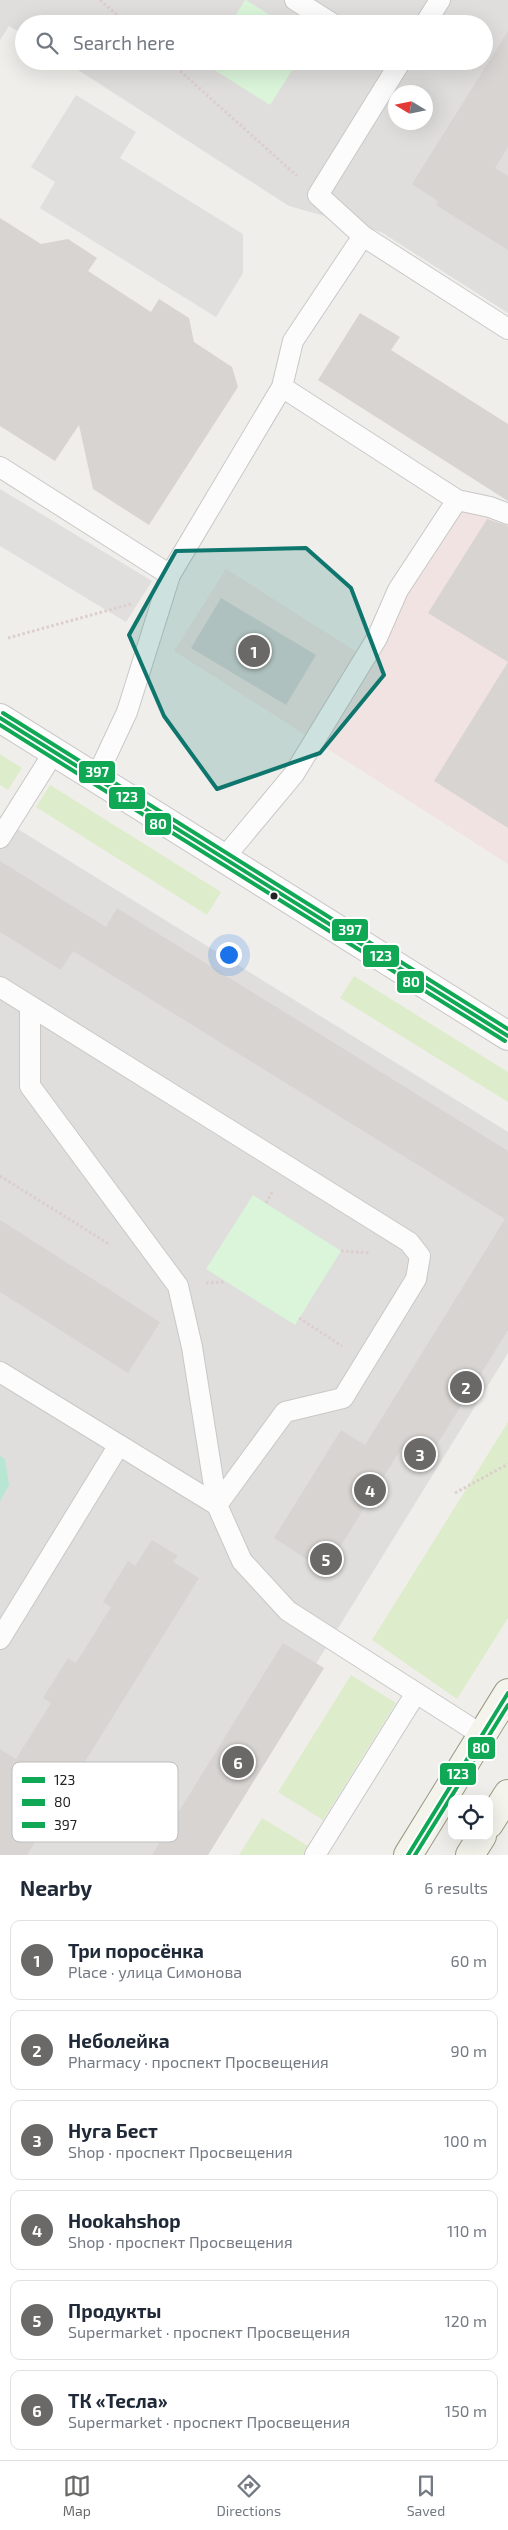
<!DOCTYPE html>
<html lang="en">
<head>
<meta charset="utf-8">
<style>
	:root { --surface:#fff; --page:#f6f6f7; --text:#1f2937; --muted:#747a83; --line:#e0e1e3; --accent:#6a6968 }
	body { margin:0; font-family:"Exo 2",sans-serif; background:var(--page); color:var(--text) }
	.controls { position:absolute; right:15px; bottom:15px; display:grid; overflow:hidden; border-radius:10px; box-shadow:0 5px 20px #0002 }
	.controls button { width:45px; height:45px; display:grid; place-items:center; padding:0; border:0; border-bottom:1px solid var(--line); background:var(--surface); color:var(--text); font:25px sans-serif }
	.compass { position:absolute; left:388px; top:85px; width:45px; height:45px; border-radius:50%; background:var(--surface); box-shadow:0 5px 20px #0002; rotate:280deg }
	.you { position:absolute; left:228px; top:954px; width:18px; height:18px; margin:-12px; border:4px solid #fff; border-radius:50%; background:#1a73e8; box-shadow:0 0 0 8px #1a73e833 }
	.badge { display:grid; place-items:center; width:32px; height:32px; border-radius:50%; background:var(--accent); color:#fff; font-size:16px; font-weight:700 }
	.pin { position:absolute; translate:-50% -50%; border:2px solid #fff; box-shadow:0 1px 5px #0006 }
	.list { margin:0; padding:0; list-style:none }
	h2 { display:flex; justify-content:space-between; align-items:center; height:65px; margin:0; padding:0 20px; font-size:21px }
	h2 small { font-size:16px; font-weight:400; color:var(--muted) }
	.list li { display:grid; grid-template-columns:32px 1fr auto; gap:15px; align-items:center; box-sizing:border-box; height:80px; margin:0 10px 10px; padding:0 10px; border:1px solid var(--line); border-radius:10px }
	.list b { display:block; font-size:19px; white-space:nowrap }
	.list p { margin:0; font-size:16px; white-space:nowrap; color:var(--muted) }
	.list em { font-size:16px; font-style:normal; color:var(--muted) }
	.icon { flex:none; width:28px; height:28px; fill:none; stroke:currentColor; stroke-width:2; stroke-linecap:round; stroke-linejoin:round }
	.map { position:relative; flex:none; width:508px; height:1855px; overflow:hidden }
	.search { position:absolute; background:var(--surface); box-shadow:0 5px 20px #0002; left:15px; right:15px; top:15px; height:55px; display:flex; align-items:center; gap:12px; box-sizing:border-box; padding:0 18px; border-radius:28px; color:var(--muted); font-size:19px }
	.sheet { height:605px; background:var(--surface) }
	nav { display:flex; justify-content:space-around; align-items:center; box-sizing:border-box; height:70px; border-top:1px solid var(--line); background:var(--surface); font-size:14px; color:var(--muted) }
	nav a { display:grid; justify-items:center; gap:2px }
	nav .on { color:var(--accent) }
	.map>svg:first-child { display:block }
	.residential { fill:#dfdedc; fill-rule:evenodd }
	.commercial { fill:#f1e3e1 }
	.grass { fill:#ddeccb }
	.park { fill:#daf5da }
	.pitch { fill:#b7e6d2 }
	.parking { fill:#e0dfde }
	.building { fill:#d7d4d2 }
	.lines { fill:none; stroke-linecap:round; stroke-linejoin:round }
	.lane-casing { stroke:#c9c8c7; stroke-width:22 }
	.street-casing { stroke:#c9c8c7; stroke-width:30 }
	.secondary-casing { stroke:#999a82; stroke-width:30 }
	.path { stroke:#dccecd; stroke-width:3; stroke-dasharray:2.5 2.5; stroke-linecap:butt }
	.lane { stroke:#fdfcfc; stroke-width:20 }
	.street { stroke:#fdfcfc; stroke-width:28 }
	.secondary { stroke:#f4f4ed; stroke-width:28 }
	.bus-1-casing { stroke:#fff; stroke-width:8 }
	.bus-2-casing { stroke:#fff; stroke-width:8 }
	.bus-3-casing { stroke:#fff; stroke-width:8 }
	.bus-1 { stroke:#10a855; stroke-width:4 }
	.bus-2 { stroke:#10a855; stroke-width:4 }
	.bus-3 { stroke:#10a855; stroke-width:4 }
	.marked { fill:#0f766e; fill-opacity:0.2; stroke:#0f766e; stroke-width:4; stroke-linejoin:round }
	.bus-dot { fill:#222; stroke:#fff; stroke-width:2 }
	.key { fill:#fff; stroke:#bdbdbd; stroke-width:1 }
	.key-label { font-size:14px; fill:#222 }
	.line-badge { stroke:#fff; stroke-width:2 }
	.badge-label { font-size:14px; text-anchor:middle; font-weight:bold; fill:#fff }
</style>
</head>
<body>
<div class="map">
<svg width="508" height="1855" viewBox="0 0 508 1855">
	<rect width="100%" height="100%" fill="#f0eeeb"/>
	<path class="residential" d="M 0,0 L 508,0 L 508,313 L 381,232 L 289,206 L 64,61 L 484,61 L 484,24 L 24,24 L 24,35 L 9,26 L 0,40 ZM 396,92 L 426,92 L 426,122 L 396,122 Z
		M 0,818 L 508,1132 L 508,1353 L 198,1855 L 0,1855 Z"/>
	<path class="commercial" d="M 470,493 L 508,517 L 508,864 L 174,651 L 226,569 L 366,658 Z"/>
	<path class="grass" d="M 0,754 L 22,768 L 8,790 L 0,785 Z
		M 50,785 L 221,892 L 207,915 L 36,807 Z
		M 354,976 L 508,1072 L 508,1102 L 340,998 Z
		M 508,1422 L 508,1618 L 457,1699 L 372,1640 Z
		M 351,1675 L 396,1703 L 323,1820 L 278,1792 Z
		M 262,1818 L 308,1846 L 303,1855 L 239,1855 Z"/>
	<path class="park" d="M 245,0 L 246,0 L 284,24 L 230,24 Z
		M 207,61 L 298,61 L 270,105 L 205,64 Z
		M 253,1195 L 341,1251 L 295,1325 L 206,1269 Z"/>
	<path class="pitch" d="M 0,1456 L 5,1459 L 9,1485 L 0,1501 Z"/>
	<path class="parking" d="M 76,95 L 136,132 L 120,158 L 243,234 L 243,273 L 216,317 L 40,208 L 55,182 L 31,167 Z
		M 0,489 L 152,581 L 126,622 L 0,546 Z"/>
	<path class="building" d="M 508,31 L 508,147 L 495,168 L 508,176 L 508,250 L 436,205 L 438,201 L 412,184 Z
		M 0,218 L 41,244 L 68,239 L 97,258 L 88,271 L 151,312 L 159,299 L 189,318 L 194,342 L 232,367 L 238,387 L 149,525 L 93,489 L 79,425 L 55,461 L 0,426 Z
		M 360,313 L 400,337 L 391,350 L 508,424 L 508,501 L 318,380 Z
		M 487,519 L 508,526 L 508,828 L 434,781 L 508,662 L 428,613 Z
		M 221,598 L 316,655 L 286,705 L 191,648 Z
		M 0,861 L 106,927 L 117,908 L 508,1151 L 508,1330 L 425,1464 L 401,1449 L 325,1571 L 274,1538 L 341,1430 L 365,1445 L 505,1219 L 73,951 L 61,970 L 0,932 Z
		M 0,1220 L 160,1322 L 128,1373 L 0,1292 Z
		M 152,1540 L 178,1556 L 173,1562 L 199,1578 L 27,1855 L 0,1855 L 0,1749 L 16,1759 L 51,1703 L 43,1698 L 68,1658 L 76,1663 L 111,1607 L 103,1602 L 128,1561 L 135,1566 Z
		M 283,1643 L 324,1668 L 208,1855 L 152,1855 Z"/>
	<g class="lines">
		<defs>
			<path id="lane" d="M 295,0 L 333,24
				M 425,24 L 440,0
				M 363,236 L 508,329
				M 282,387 L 457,500 L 490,507 L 508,514
				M 0,467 L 170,575
				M 96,778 L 127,712 L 170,575 L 282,387 L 293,341 L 363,236 L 318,195 L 401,61
				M 0,838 L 54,752
				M 224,858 L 294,774 L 377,638 L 398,590 L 457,500
				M 0,987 L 409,1242 L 420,1256 L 416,1279 L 343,1398 L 285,1412 L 217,1505 L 242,1561 L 288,1611 L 482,1735
				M 30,1007 L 30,1086 L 178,1286 L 192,1347 L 217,1505
				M 0,1372 L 217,1505
				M 0,1639 L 119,1445
				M 315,1855 L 416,1693"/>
			<path id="street" d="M 0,718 L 508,1036"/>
			<path id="secondary" d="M 489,1824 L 508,1794
				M 408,1855 L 508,1693
				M 470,1855 L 482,1836"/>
		</defs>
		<use href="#lane" class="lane-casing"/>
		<use href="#street" class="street-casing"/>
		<use href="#secondary" class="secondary-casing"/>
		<path class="path" d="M 100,0 L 127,24
			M 169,61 L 297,176
			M 8,638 L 131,604
			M 0,1176 L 109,1244
			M 266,1203 L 273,1191
			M 341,1251 L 371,1253
			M 206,1283 L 225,1282
			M 299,1318 L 342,1346
			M 455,1493 L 508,1464"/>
		<use href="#lane" class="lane"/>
		<use href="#street" class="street"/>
		<use href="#secondary" class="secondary"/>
		<defs>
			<path id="bus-1" d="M 0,718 L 508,1036
				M 408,1855 L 508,1693"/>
			<path id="bus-2" d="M 0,725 L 505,1041
				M 415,1855 L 508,1705"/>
			<path id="bus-3" d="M 3,713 L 508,1029"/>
		</defs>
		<use href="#bus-1" class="bus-1-casing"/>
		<use href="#bus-2" class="bus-2-casing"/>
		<use href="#bus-3" class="bus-3-casing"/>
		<use href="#bus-1" class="bus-1"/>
		<use href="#bus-2" class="bus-2"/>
		<use href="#bus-3" class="bus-3"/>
	</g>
	<path class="marked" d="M 306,548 L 351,588 L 384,675 L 320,753 L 217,789 L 164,716 L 129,635 L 176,551 Z"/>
	<circle class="bus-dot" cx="274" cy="896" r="4.5"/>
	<rect x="12" y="1762" width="166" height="80" rx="8" class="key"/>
	<rect x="22" y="1777" width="23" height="6" fill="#10a855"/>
	<rect x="22" y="1799" width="23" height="7" fill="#10a855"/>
	<rect x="22" y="1822" width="23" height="6" fill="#10a855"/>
	<g class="key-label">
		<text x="54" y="1785">123</text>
		<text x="54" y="1807">80</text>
		<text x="54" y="1830">397</text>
	</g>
	<g class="line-badge">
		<rect x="78" y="760" width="38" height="24" rx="5" fill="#10a855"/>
		<rect x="108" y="786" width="38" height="24" rx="5" fill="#10a855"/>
		<rect x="144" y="812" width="28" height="24" rx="5" fill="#10a855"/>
		<rect x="331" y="918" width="38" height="24" rx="5" fill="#10a855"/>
		<rect x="362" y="944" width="38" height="24" rx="5" fill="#10a855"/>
		<rect x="396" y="970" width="29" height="24" rx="5" fill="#10a855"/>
		<rect x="467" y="1736" width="29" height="24" rx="5" fill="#10a855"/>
		<rect x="439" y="1762" width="38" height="24" rx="5" fill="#10a855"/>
	</g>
	<g class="badge-label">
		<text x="97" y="777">397</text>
		<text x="127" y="802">123</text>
		<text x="158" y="829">80</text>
		<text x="350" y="935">397</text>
		<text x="381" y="961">123</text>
		<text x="411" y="987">80</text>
		<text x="481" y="1753">80</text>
		<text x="458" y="1779">123</text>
	</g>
</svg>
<div class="controls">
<button><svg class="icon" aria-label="locate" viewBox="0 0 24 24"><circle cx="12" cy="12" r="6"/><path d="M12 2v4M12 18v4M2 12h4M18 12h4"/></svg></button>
</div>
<svg class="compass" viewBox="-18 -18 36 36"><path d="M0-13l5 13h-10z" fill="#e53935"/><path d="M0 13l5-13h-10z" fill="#747a83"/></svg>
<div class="you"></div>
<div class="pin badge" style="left:254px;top:651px">1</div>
<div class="pin badge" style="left:466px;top:1387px">2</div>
<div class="pin badge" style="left:420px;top:1454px">3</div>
<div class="pin badge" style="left:370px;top:1490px">4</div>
<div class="pin badge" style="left:326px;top:1559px">5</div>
<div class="pin badge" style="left:238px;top:1762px">6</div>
<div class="search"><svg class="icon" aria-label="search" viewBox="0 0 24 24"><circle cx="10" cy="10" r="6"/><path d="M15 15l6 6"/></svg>Search here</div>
</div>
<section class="sheet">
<h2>Nearby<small>6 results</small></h2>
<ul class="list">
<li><span class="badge">1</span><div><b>Три поросёнка</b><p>Place · улица Симонова</p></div><em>60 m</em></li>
<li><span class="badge">2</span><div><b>Неболейка</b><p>Pharmacy · проспект Просвещения</p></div><em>90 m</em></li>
<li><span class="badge">3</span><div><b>Нуга Бест</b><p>Shop · проспект Просвещения</p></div><em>100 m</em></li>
<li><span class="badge">4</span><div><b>Hookahshop</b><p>Shop · проспект Просвещения</p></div><em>110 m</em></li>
<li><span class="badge">5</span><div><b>Продукты</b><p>Supermarket · проспект Просвещения</p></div><em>120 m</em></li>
<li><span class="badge">6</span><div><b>ТК «Тесла»</b><p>Supermarket · проспект Просвещения</p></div><em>150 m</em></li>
</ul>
</section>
<nav>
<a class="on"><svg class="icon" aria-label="map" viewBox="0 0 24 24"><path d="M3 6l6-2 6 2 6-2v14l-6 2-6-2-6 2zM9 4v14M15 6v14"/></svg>Map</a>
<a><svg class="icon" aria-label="directions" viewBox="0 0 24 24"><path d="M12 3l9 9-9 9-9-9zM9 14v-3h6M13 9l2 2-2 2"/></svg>Directions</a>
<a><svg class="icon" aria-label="saved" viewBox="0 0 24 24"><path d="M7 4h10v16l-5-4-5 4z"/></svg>Saved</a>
</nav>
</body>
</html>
